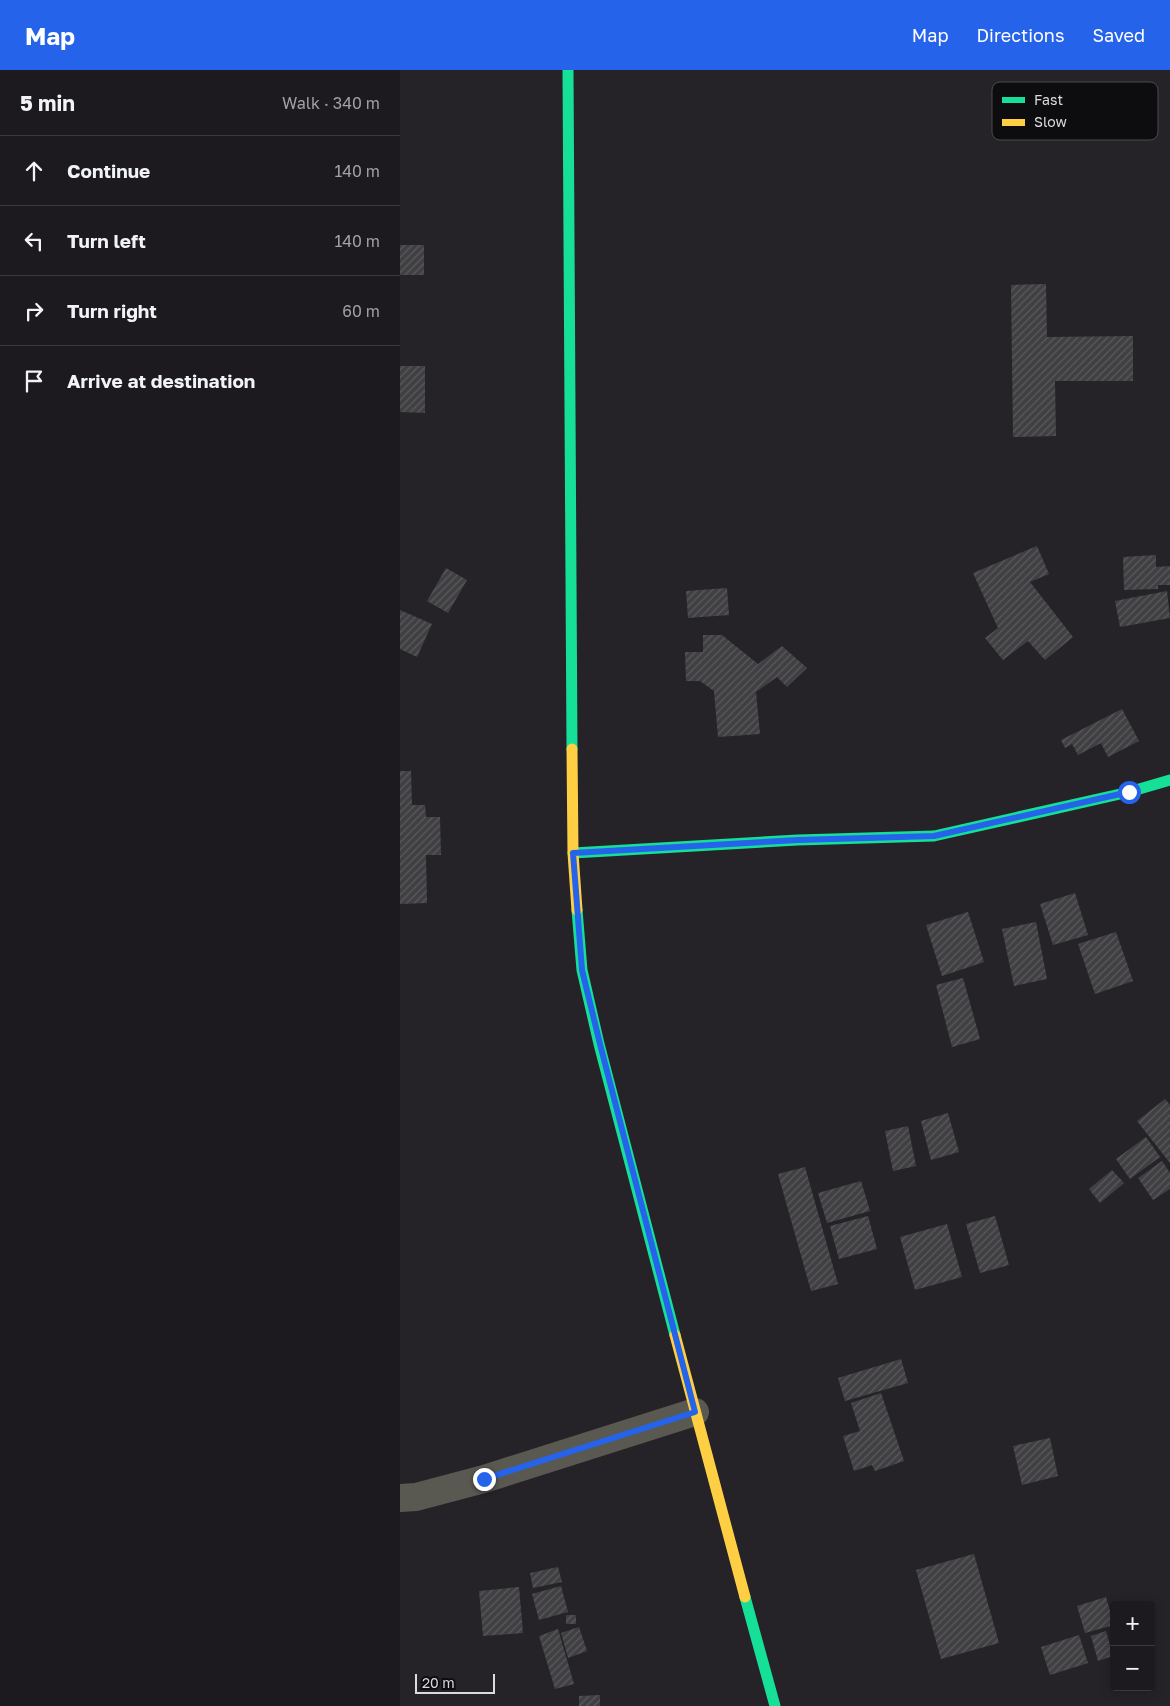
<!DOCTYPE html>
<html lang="en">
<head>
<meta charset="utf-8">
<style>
	:root { --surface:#1c1a1e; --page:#29272b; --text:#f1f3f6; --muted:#a0a1a4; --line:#3a383c; --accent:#2563eb }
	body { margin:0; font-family:"Golos Text",sans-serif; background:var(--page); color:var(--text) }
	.controls { position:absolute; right:15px; bottom:15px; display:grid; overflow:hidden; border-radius:5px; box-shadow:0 2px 12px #0003 }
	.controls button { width:45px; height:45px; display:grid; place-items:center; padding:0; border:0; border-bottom:1px solid var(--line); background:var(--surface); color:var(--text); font:25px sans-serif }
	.scale { position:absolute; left:15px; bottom:12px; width:80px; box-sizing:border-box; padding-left:5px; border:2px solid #dbdade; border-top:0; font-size:14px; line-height:18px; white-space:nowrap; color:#dbdade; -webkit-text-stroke:4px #0d0c0f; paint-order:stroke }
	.stop { position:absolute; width:15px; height:15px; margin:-11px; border:4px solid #2563eb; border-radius:50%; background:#fff }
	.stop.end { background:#2563eb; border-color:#fff; box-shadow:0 1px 5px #0008 }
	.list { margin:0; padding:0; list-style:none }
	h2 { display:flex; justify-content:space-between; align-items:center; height:65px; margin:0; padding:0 20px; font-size:21px }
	h2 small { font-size:16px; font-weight:400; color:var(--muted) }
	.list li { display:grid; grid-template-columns:32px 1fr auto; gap:15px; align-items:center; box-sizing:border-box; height:70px; padding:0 20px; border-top:1px solid var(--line) }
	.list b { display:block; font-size:19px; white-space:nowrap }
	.list em { font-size:16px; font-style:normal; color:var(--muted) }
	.icon { flex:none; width:28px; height:28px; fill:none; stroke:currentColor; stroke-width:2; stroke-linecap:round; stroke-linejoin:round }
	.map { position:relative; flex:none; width:770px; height:1636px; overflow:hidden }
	header { display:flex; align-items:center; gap:30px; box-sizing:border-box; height:70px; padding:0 25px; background:var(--accent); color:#fff }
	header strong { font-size:24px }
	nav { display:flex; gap:28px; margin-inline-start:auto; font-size:18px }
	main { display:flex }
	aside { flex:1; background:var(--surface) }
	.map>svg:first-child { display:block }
	.building { fill:url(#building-hatch) }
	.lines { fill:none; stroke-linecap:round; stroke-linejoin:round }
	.street { stroke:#5a5951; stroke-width:28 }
	.fast { stroke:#16e098; stroke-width:11 }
	.slow { stroke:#ffcf43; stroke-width:11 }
	.route { stroke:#2563eb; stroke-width:6 }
	.key { fill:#0d0c0f; stroke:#4b4a4d; stroke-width:1 }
	.key-label { font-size:14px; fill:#dbdade }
</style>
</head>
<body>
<header>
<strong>Map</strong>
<nav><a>Map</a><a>Directions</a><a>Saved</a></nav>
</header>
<main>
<aside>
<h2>5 min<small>Walk · 340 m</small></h2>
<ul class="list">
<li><svg class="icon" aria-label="ahead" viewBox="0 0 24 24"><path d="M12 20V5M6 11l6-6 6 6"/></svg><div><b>Continue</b></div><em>140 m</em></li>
<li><svg class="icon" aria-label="left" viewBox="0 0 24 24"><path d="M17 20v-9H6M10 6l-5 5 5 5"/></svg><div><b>Turn left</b></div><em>140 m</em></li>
<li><svg class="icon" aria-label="right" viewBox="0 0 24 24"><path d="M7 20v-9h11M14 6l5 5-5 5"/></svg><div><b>Turn right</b></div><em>60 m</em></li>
<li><svg class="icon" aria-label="arrive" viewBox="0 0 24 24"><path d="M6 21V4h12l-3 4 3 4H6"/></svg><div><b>Arrive at destination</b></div></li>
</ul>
</aside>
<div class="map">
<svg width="770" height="1636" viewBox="0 0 770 1636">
	<defs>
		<pattern id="building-hatch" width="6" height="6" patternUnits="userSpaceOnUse" patternTransform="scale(1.25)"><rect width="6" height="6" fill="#404043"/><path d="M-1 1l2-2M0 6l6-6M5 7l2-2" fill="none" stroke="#5b5b5e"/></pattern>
	</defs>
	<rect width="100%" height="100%" fill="#252328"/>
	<path class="building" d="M 0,175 L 24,175 L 24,205 L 0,205 Z
		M 646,214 L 647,267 L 733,266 L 733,311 L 655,311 L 656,366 L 613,367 L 611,215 Z
		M 0,296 L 25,296 L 25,343 L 0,342 Z
		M 637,476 L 649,504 L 630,512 L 673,567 L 645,590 L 628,571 L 603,590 L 585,568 L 598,558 L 573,503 Z
		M 756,485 L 756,497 L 770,496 L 770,515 L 758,515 L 758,519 L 724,520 L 723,487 Z
		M 46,498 L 67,510 L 48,543 L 27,531 Z
		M 327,518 L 329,545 L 288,548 L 286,521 Z
		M 767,521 L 770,548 L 720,557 L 715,531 Z
		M 0,540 L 32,554 L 17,587 L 0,579 Z
		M 303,565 L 322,565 L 358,594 L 382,576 L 407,598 L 387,617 L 377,607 L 356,622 L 360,664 L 318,667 L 314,621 L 300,611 L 286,611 L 285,582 L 303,582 Z
		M 722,639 L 739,671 L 708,687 L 701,673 L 678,685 L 672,674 L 665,678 L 661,670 Z
		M 0,701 L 11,701 L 12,735 L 25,735 L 26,747 L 40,747 L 41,785 L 26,785 L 27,833 L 0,834 Z
		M 675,823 L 688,865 L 653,875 L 640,834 Z
		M 568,842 L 584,892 L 542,906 L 526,855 Z
		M 636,852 L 647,909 L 614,916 L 602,859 Z
		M 716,862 L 733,911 L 695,924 L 678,874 Z
		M 563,908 L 580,969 L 552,977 L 536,915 Z
		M 765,1029 L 770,1035 L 770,1093 L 737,1051 Z
		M 548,1043 L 559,1082 L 531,1090 L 521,1051 Z
		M 508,1056 L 516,1096 L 493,1101 L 485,1061 Z
		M 746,1067 L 760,1087 L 730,1109 L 716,1089 Z
		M 762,1091 L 770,1103 L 770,1119 L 753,1130 L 738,1108 Z
		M 405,1097 L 438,1214 L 411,1221 L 378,1104 Z
		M 712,1100 L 724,1113 L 700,1133 L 689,1119 Z
		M 461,1111 L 470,1141 L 427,1153 L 418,1123 Z
		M 468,1146 L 477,1179 L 439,1189 L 430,1156 Z
		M 595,1146 L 609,1195 L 580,1203 L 566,1154 Z
		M 547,1154 L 562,1207 L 515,1220 L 500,1167 Z
		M 501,1289 L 508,1313 L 445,1331 L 438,1308 Z
		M 481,1323 L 504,1391 L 475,1401 L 472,1395 L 454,1401 L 443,1366 L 460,1361 L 451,1333 Z
		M 650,1368 L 658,1406 L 622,1415 L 613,1376 Z
		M 574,1484 L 599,1573 L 541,1589 L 516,1500 Z
		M 158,1497 L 162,1512 L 133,1518 L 130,1503 Z
		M 161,1516 L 168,1542 L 139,1550 L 132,1524 Z
		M 119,1517 L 123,1563 L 83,1566 L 79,1521 Z
		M 706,1527 L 714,1555 L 685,1563 L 677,1536 Z
		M 166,1545 L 176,1545 L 176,1554 L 166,1554 Z
		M 179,1557 L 187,1581 L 168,1588 L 161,1563 Z
		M 158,1559 L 174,1614 L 155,1619 L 139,1566 Z
		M 706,1561 L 713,1586 L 698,1591 L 691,1566 Z
		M 679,1565 L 688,1593 L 650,1605 L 641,1577 Z
		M 200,1625 L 200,1636 L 179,1636 L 179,1626 Z"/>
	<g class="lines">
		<path class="street" d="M 0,1428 L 16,1427 L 84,1409 L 295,1342"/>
		<path class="fast" d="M 168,0 L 172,679
			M 173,783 L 398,770 L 534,766 L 729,722 L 770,710
			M 177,840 L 182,900 L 199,974 L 275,1265
			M 345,1527 L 375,1636"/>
		<path class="slow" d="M 172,679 L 173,783 L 177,840
			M 275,1265 L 345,1527"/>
	</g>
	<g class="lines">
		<path class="route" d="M 84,1409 L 295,1342 L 200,974 L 182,900 L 173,783 L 398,770 L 534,766 L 729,722"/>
	</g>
	<rect x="592" y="12" width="166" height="58" rx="8" class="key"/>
	<rect x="602" y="27" width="23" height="6" fill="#16e098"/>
	<rect x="602" y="49" width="23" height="7" fill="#ffcf43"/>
	<g class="key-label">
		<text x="634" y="35">Fast</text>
		<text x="634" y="57">Slow</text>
	</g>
</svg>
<div class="controls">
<button>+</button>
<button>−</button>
</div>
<div class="scale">20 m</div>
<div class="stop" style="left:729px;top:722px"></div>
<div class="stop end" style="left:84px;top:1409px"></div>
</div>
</main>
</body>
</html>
